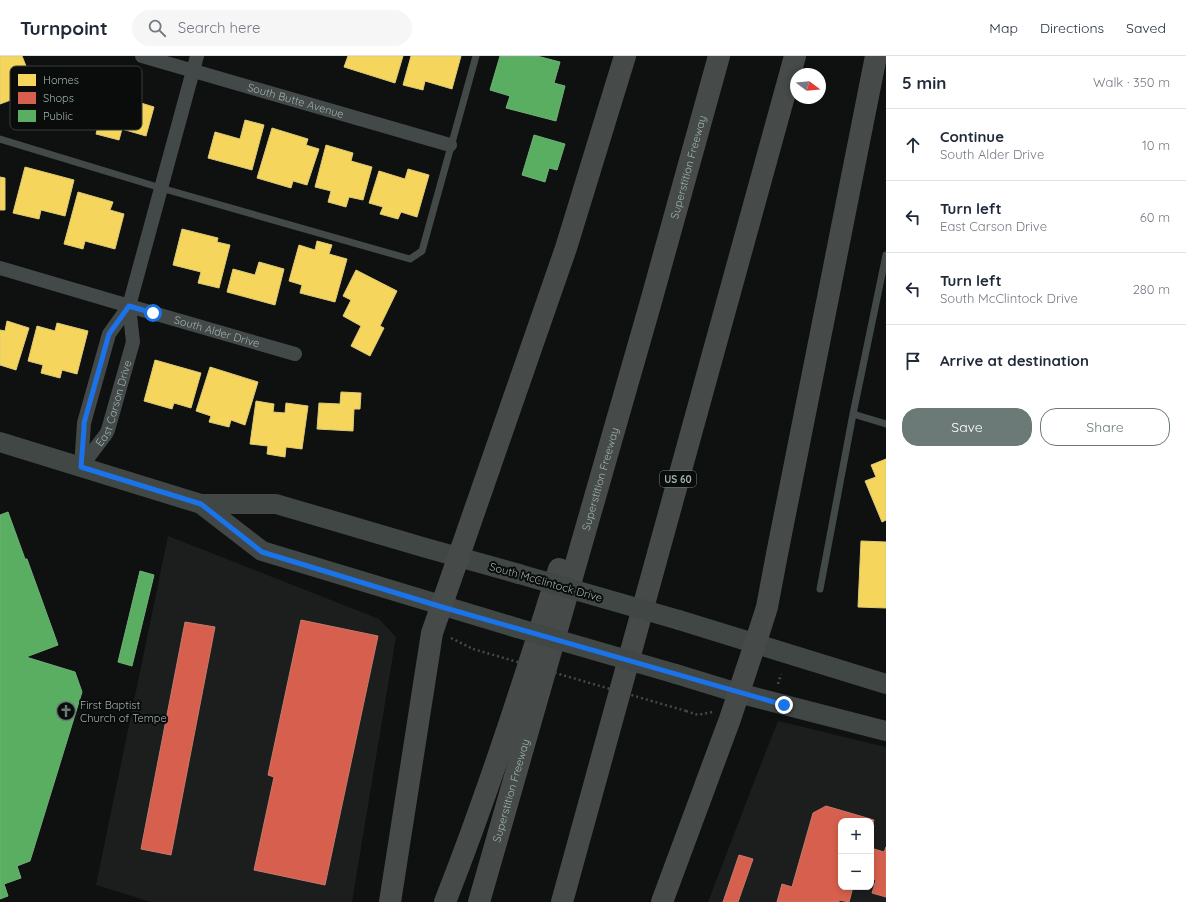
<!DOCTYPE html>
<html lang="en">
<head>
<meta charset="utf-8">
<style>
	:root { --surface:#fff; --page:#f6f6f7; --text:#1f2937; --muted:#747a83; --line:#e0e1e3; --accent:#6c7a77 }
	body { margin:0; font-family:Quicksand,sans-serif; background:var(--page); color:var(--text) }
	.controls { position:absolute; right:12px; bottom:12px; display:grid; overflow:hidden; border-radius:8px; box-shadow:0 2px 6px #0003 }
	.controls button { width:36px; height:36px; display:grid; place-items:center; padding:0; border:0; border-bottom:1px solid var(--line); background:var(--surface); color:var(--text); font:20px sans-serif }
	.compass { position:absolute; left:790px; top:12px; width:36px; height:36px; border-radius:50%; background:var(--surface); box-shadow:0 2px 6px #0003; rotate:106deg }
	.stop { position:absolute; width:12px; height:12px; margin:-9px; border:3px solid #1a73e8; border-radius:50%; background:#fff }
	.stop.end { background:#1a73e8; border-color:#fff; box-shadow:0 1px 4px #0008 }
	.list { margin:0; padding:0; list-style:none }
	h2 { display:flex; justify-content:space-between; align-items:center; height:52px; margin:0; padding:0 16px; font-size:17px }
	h2 small { font-size:13px; font-weight:400; color:var(--muted) }
	.list li { display:grid; grid-template-columns:26px 1fr auto; gap:12px; align-items:center; box-sizing:border-box; height:72px; padding:0 16px; border-top:1px solid var(--line) }
	.list b { display:block; font-size:15px; white-space:nowrap }
	.list p { margin:0; font-size:13px; white-space:nowrap; color:var(--muted) }
	.list em { font-size:13px; font-style:normal; color:var(--muted) }
	.actions { display:flex; gap:8px; padding:12px 16px }
	.actions a { flex:1; padding:9px 0; border:1px solid var(--accent); border-radius:16px; text-align:center; font-size:14px; color:var(--accent) }
	.actions .main { background:var(--accent); color:#fff }
	.icon { flex:none; width:22px; height:22px; fill:none; stroke:currentColor; stroke-width:2; stroke-linecap:round; stroke-linejoin:round }
	.map { position:relative; flex:none; width:886px; height:846px; overflow:hidden }
	header { display:flex; align-items:center; gap:24px; box-sizing:border-box; height:56px; padding:0 20px; background:var(--surface); border-bottom:1px solid var(--line) }
	header strong { font-size:19px }
	nav { display:flex; gap:22px; margin-inline-start:auto; font-size:14px }
	.search { width:280px; height:36px; background:var(--page); display:flex; align-items:center; gap:10px; box-sizing:border-box; padding:0 14px; border-radius:22px; color:var(--muted); font-size:15px }
	main { display:flex }
	aside { flex:1; background:var(--surface) }
	.map>svg:first-child { display:block }
	.built { fill:#1c1e1e; fill-rule:evenodd }
	.homes { fill:#f6d55c; stroke:#dccb75 }
	.shops { fill:#d6604d; stroke:#c5796a }
	.public { fill:#5aae61; stroke:#6eb078 }
	.lines { fill:none; stroke-linecap:round; stroke-linejoin:round }
	.path { stroke:#444a49; stroke-width:2.5; stroke-dasharray:2 3; stroke-linecap:butt }
	.lane { stroke:#434948; stroke-width:7 }
	.street { stroke:#434948; stroke-width:14 }
	.secondary { stroke:#414745; stroke-width:20 }
	.highway { stroke:#464b49; stroke-width:22 }
	.path-bridge { stroke:#444a49; stroke-width:2.5; stroke-dasharray:2 3; stroke-linecap:butt }
	.secondary-bridge { stroke:#414745; stroke-width:20 }
	.route { stroke:#1a73e8; stroke-width:5 }
	.labels { text-anchor:middle; dominant-baseline:central; stroke-width:4; stroke-linejoin:round; paint-order:stroke }
	.shield { fill:#0a0b0b; stroke:#72817d; stroke-width:1 }
	.shield-label { font-size:10px; font-weight:bold; fill:#9eb3ae }
	.street-label { font-size:11px; fill:#9eb3ae; stroke:#0a0b0b }
	.poi-label { font-size:11px; fill:#9eb3ae; stroke:#0a0b0b; text-anchor:start }
	.key { fill:#0a0b0b; stroke:#363d3c; stroke-width:1 }
	.key-label { font-size:11px; fill:#9eb3ae }
</style>
</head>
<body>
<header>
<strong>Turnpoint</strong>
<div class="search"><svg class="icon" aria-label="search" viewBox="0 0 24 24"><circle cx="10" cy="10" r="6"/><path d="M15 15l6 6"/></svg>Search here</div>
<nav><a>Map</a><a>Directions</a><a>Saved</a></nav>
</header>
<main>
<div class="map">
<svg width="886" height="846" viewBox="0 0 886 846">
	<rect width="100%" height="100%" fill="#0f1010"/>
	<path class="built" d="M 168,480 L 379,563 L 396,581 L 352,846 L 151,846 L 96,829 Z
		M 778,665 L 886,691 L 886,846 L 708,846 L 759,713 ZM 841,765 L 871,765 L 871,831 L 841,831 Z"/>
	<path class="homes" d="M 0,0 L 22,0 L 26,10 L 10,17 L 19,41 L 0,48 Z
		M 348,0 L 403,0 L 395,27 L 344,11 Z
		M 411,0 L 461,0 L 452,33 L 425,25 L 423,34 L 403,29 Z
		M 110,24 L 131,30 L 128,43 L 154,51 L 146,80 L 122,73 L 119,84 L 96,78 Z
		M 245,64 L 264,69 L 252,114 L 208,102 L 215,76 L 240,83 Z
		M 272,72 L 308,83 L 306,89 L 319,93 L 307,129 L 293,125 L 291,132 L 257,122 Z
		M 326,89 L 353,97 L 351,105 L 372,111 L 363,144 L 349,141 L 346,151 L 328,146 L 331,135 L 315,131 Z
		M 25,111 L 74,124 L 65,160 L 41,154 L 39,163 L 13,157 Z
		M 408,113 L 429,119 L 417,161 L 401,156 L 398,163 L 380,158 L 383,151 L 369,147 L 379,115 L 405,123 Z
		M 0,121 L 5,122 L 5,154 L 0,154 Z
		M 78,136 L 113,146 L 110,154 L 124,158 L 115,193 L 85,185 L 83,193 L 64,188 Z
		M 182,173 L 218,182 L 217,186 L 230,189 L 219,232 L 198,227 L 201,216 L 173,209 Z
		M 317,185 L 332,189 L 329,198 L 347,203 L 335,246 L 300,237 L 302,229 L 289,225 L 299,189 L 315,194 Z
		M 259,206 L 284,213 L 275,249 L 227,236 L 233,213 L 255,219 Z
		M 356,214 L 397,235 L 380,270 L 384,272 L 370,300 L 351,290 L 361,270 L 343,260 L 351,244 L 343,240 Z
		M 7,265 L 29,272 L 16,314 L 0,309 L 0,274 L 5,275 Z
		M 57,267 L 88,275 L 77,318 L 62,314 L 60,322 L 41,317 L 43,309 L 28,305 L 37,270 L 55,275 Z
		M 155,304 L 201,317 L 191,352 L 174,347 L 172,353 L 144,345 Z
		M 210,311 L 258,326 L 245,369 L 231,364 L 229,371 L 209,366 L 211,360 L 196,355 Z
		M 341,336 L 361,337 L 360,353 L 354,353 L 353,375 L 317,373 L 319,347 L 340,348 Z
		M 256,345 L 274,348 L 273,356 L 285,357 L 286,347 L 308,350 L 302,393 L 286,391 L 285,401 L 267,398 L 268,390 L 250,388 Z
		M 886,403 L 886,464 L 882,466 L 865,425 L 876,421 L 871,409 Z
		M 861,485 L 886,486 L 886,552 L 858,551 Z"/>
	<path class="shops" d="M 301,564 L 378,580 L 325,829 L 254,814 L 274,721 L 268,719 Z
		M 185,566 L 215,571 L 171,799 L 141,793 Z
		M 826,750 L 874,764 L 871,773 L 871,765 L 841,765 L 841,831 L 853,831 L 849,846 L 839,844 L 839,846 L 777,846 L 782,828 L 792,831 L 813,757 Z
		M 886,791 L 886,841 L 872,837 L 876,824 L 871,823 L 871,792 L 884,796 Z
		M 739,799 L 753,803 L 738,846 L 723,846 Z"/>
	<path class="public" d="M 500,0 L 537,0 L 560,6 L 554,27 L 565,30 L 556,65 L 506,52 L 510,40 L 490,34 Z
		M 534,79 L 565,88 L 557,114 L 549,112 L 545,126 L 522,119 Z
		M 8,456 L 25,503 L 27,503 L 58,589 L 26,601 L 75,616 L 82,636 L 30,805 L 17,810 L 21,822 L 4,828 L 8,840 L 0,843 L 0,459 Z
		M 140,515 L 154,519 L 132,610 L 118,606 Z"/>
	<g class="lines">
		<path class="path" d="M 451,582 L 473,593
			M 778,628 L 781,618
			M 686,655 L 698,659 L 712,656"/>
		<path class="lane" d="M 0,83 L 161,132 L 410,203 L 422,195 L 476,0
			M 853,358 L 886,368
			M 820,533 L 853,358 L 886,199"/>
		<g class="street">
			<path id="s1" d="M 142,0 L 450,89"/>
			<path id="s2" d="M 0,212 L 153,257 L 295,298"/>
			<path d="M 81,411 L 84,367 L 109,278 L 129,250 L 197,0"/>
			<path id="s3" d="M 81,411 L 106,378 L 108,374 L 133,286 L 129,250"/>
		</g>
		<path class="secondary" d="M 0,386 L 201,448 L 276,448 L 426,492 L 519,518
			M 201,448 L 262,495 L 517,572
			M 679,564 L 886,628
			M 676,618 L 738,637 L 886,675"/>
		<g class="highway">
			<path d="M 390,846 L 432,577 L 566,192 L 625,0"/>
			<path d="M 445,846 C 488,737 524,625 559,513"/>
			<path id="s4" d="M 479,846 L 650,249 L 719,0"/>
			<path d="M 562,846 L 795,0"/>
			<path d="M 662,846 L 730,663 L 761,570 L 767,551 L 777,498 L 876,0"/>
		</g>
		<path class="path-bridge" d="M 473,593 L 686,655"/>
		<path class="secondary-bridge" d="M 519,518 L 679,564
			M 517,572 L 676,618"/>
	</g>
	<g class="lines">
		<path class="route" d="M 153,257 L 129,250 L 109,278 L 84,367 L 84,372 L 81,411 L 201,448 L 262,496 L 442,551 L 784,649"/>
	</g>
	<defs>
		<symbol id="church-ring" viewBox="-11 -11 22 22"><circle r="9.5" fill="#0a0b0b" stroke="#6c7a77" stroke-width="1.5"/><path d="M-1.2-6h2.4v3.5h3.3v2.4h-3.3V6h-2.4V-.1h-3.3v-2.4h3.3Z" fill="#6c7a77"/></symbol>
	</defs>
	<g fill-rule="evenodd">
		<use href="#church-ring" x="55" y="644" width="22" height="22"/>
	</g>
	<g class="labels">
		<rect class="shield" x="660" y="415" width="36" height="16" rx="3"/>
		<g class="shield-label">
			<text x="678" y="423">US 60</text>
		</g>
		<g class="street-label">
			<text stroke="none"><textPath href="#s1" startOffset="160">South Butte Avenue</textPath></text>
			<text stroke="none"><textPath href="#s4" startOffset="764">Superstition Freeway</textPath></text>
			<text stroke="none"><textPath href="#s2" startOffset="226">South Alder Drive</textPath></text>
			<text stroke="none"><textPath href="#s3" startOffset="73">East Carson Drive</textPath></text>
			<text stroke="none"><textPath href="#s4" startOffset="440">Superstition Freeway</textPath></text>
			<text transform="translate(546 526) rotate(16)">South McClintock Drive</text>
			<text stroke="none"><textPath href="#s4" startOffset="116">Superstition Freeway</textPath></text>
		</g>
		<g class="poi-label">
			<text x="80" y="649">First Baptist<tspan x="80" dy="13">Church of Tempe</tspan></text>
		</g>
	</g>
	<rect x="10" y="10" width="132" height="64" rx="6" class="key"/>
	<rect x="18" y="18" width="18" height="12" fill="#f6d55c"/>
	<rect x="18" y="36" width="18" height="12" fill="#d6604d"/>
	<rect x="18" y="54" width="18" height="12" fill="#5aae61"/>
	<g class="key-label">
		<text x="43" y="28">Homes</text>
		<text x="43" y="46">Shops</text>
		<text x="43" y="64">Public</text>
	</g>
</svg>
<div class="controls">
<button>+</button>
<button>−</button>
</div>
<svg class="compass" viewBox="-18 -18 36 36"><path d="M0-13l5 13h-10z" fill="#e53935"/><path d="M0 13l5-13h-10z" fill="#747a83"/></svg>
<div class="stop" style="left:153px;top:257px"></div>
<div class="stop end" style="left:784px;top:649px"></div>
</div>
<aside>
<h2>5 min<small>Walk · 350 m</small></h2>
<ul class="list">
<li><svg class="icon" aria-label="ahead" viewBox="0 0 24 24"><path d="M12 20V5M6 11l6-6 6 6"/></svg><div><b>Continue</b><p>South Alder Drive</p></div><em>10 m</em></li>
<li><svg class="icon" aria-label="left" viewBox="0 0 24 24"><path d="M17 20v-9H6M10 6l-5 5 5 5"/></svg><div><b>Turn left</b><p>East Carson Drive</p></div><em>60 m</em></li>
<li><svg class="icon" aria-label="left" viewBox="0 0 24 24"><path d="M17 20v-9H6M10 6l-5 5 5 5"/></svg><div><b>Turn left</b><p>South McClintock Drive</p></div><em>280 m</em></li>
<li><svg class="icon" aria-label="arrive" viewBox="0 0 24 24"><path d="M6 21V4h12l-3 4 3 4H6"/></svg><div><b>Arrive at destination</b></div></li>
</ul>
<div class="actions"><a class="main">Save</a><a>Share</a></div>
</aside>
</main>
</body>
</html>
